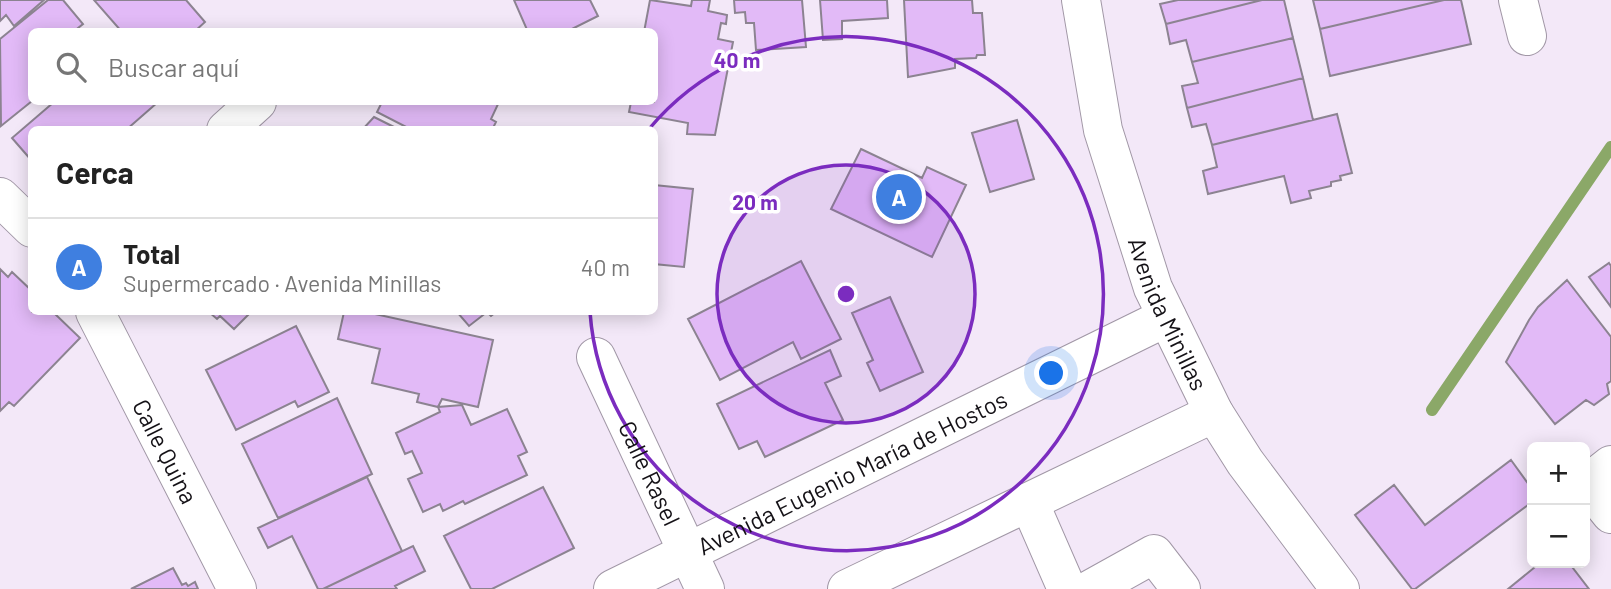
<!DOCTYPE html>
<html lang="es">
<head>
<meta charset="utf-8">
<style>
	:root { --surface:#fff; --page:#f6f6f6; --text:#222; --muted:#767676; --line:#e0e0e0; --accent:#588102 }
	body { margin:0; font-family:Barlow,sans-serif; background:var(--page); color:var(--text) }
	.controls { position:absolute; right:21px; bottom:21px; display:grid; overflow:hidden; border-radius:10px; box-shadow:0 4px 18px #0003 }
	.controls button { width:63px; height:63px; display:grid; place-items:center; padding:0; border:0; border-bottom:2px solid var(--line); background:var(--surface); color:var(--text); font:35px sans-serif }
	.you { position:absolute; left:1052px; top:374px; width:24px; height:24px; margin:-18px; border:5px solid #fff; border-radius:50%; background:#1a73e8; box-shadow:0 0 0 10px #1a73e833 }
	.badge { display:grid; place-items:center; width:46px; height:46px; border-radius:50%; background:var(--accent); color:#fff; font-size:23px; font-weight:700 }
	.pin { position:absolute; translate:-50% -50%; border:4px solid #fff; box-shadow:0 2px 7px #0006 }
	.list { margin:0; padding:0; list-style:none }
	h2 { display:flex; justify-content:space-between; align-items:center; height:91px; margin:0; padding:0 28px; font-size:30px }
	h2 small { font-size:23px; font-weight:400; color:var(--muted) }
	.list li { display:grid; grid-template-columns:46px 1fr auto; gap:21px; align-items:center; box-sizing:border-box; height:98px; padding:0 28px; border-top:2px solid var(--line) }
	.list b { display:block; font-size:26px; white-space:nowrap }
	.list p { margin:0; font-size:23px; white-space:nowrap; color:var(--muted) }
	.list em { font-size:23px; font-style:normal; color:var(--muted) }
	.icon { flex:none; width:38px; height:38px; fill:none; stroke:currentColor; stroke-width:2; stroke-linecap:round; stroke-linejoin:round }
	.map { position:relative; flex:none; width:1611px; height:589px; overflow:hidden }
	.search { position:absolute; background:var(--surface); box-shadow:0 4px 18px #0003; left:28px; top:28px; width:630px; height:77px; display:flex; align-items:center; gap:18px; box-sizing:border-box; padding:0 24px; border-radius:10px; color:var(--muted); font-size:26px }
	.panel { position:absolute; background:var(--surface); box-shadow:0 4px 18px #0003; left:28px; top:126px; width:630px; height:189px; border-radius:10px }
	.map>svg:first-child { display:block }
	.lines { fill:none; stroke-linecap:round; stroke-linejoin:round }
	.stream { stroke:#8ba868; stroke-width:12 }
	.building { fill:#e2baf7; stroke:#8c8391; stroke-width:2 }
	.minor-casing { stroke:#a197a6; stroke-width:40 }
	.minor { stroke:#fff; stroke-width:38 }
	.ring { fill:none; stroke:#7b2cbf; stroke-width:3.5 }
	.labels { text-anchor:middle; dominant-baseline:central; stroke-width:7; stroke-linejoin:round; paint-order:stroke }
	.street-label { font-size:24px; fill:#141116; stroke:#fff }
	.centre { fill:#7b2cbf; stroke:#fff; stroke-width:3.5 }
	.ring-label { font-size:21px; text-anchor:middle; font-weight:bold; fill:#7b2cbf; stroke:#fff; stroke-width:7; stroke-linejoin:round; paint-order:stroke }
</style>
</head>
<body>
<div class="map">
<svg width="1611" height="589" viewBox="0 0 1611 589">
	<rect width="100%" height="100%" fill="#f3e8f8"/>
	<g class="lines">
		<path class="stream" d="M 1432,410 L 1611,147"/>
	</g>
	<path class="building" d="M 0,0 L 44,0 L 14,26 L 6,15 L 0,21 Z
		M 48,0 L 63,0 L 83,24 L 73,32 L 32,32 L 32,101 L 1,126 L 0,39 Z
		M 94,0 L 186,0 L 205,22 L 194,32 L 122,32 Z
		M 514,0 L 590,0 L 598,16 L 566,32 L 528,32 Z
		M 650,0 L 691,6 L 692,0 L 710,0 L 708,11 L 727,15 L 726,24 L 721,23 L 718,39 L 733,42 L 715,135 L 687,134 L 688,123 L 629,112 L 631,102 L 654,102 L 654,32 L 644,32 Z
		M 734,0 L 802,0 L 806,47 L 756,50 L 754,23 L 746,23 L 745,12 L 735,13 Z
		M 820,0 L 887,0 L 888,18 L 842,21 L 842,39 L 823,40 Z
		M 904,0 L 972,0 L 973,13 L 982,13 L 985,55 L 977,55 L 976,58 L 955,59 L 955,68 L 908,77 Z
		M 1178,0 L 1262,0 L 1166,24 L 1160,4 Z
		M 1262,0 L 1284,0 L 1293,38 L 1192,62 L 1186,40 L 1170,44 L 1166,24 Z
		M 1313,0 L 1444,0 L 1320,29 Z
		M 1444,0 L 1461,0 L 1471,44 L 1330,76 L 1320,29 Z
		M 1293,38 L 1303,78 L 1187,108 L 1182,86 L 1198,83 L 1192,62 Z
		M 1303,78 L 1313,120 L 1212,145 L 1206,124 L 1192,127 L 1187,108 Z
		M 54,102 L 158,102 L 126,130 L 32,130 L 32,161 L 12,138 Z
		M 382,102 L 499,102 L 491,119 L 496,122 L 492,130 L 412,130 L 377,112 Z
		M 1337,114 L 1352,173 L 1340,176 L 1341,180 L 1331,182 L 1331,186 L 1309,191 L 1311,198 L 1291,203 L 1284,176 L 1208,194 L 1203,171 L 1217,167 L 1212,145 Z
		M 374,117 L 400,130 L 362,130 Z
		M 1017,120 L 1034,179 L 990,192 L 972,133 Z
		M 861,149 L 922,178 L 927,167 L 966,185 L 932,257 L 831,209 Z
		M 654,185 L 693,189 L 684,267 L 654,264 Z
		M 801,261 L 841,339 L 801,359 L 793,342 L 720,380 L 688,319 Z
		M 1609,263 L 1611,266 L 1611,307 L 1589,277 Z
		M 0,269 L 8,277 L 12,272 L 32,291 L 32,312 L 53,312 L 80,338 L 14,406 L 9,402 L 0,411 Z
		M 1567,280 L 1611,337 L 1611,381 L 1607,384 L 1609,394 L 1594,405 L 1586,400 L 1555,424 L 1506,362 L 1529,320 L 1538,307 Z
		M 890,297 L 923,372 L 880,391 L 867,363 L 873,360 L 852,313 Z
		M 209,312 L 251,312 L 234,329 L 220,316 L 217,319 Z
		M 344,312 L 366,312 L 493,340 L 478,407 L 442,399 L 438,407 L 417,402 L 419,394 L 372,383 L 380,349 L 338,339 Z
		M 457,312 L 496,312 L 491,316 L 487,312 L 469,326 Z
		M 296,326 L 329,392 L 298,407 L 295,401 L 236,430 L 206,370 Z
		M 830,350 L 841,376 L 825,383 L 843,420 L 765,457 L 757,441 L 739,449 L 717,404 Z
		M 337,398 L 372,474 L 278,518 L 242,444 Z
		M 462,405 L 471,425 L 507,409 L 527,452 L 518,456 L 527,475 L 465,504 L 463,501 L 443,511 L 440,504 L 423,512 L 408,479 L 422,473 L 412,451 L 405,454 L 396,433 L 440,412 L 438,407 Z
		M 1511,460 L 1532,489 L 1532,502 L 1415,589 L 1412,589 L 1355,515 L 1394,485 L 1425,525 Z
		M 367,477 L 402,551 L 323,589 L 318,589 L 292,536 L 268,548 L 258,528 Z
		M 543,487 L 574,548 L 492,589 L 471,589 L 444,536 Z
		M 413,546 L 425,571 L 395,586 L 397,589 L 323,589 Z
		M 1540,563 L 1569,563 L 1589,589 L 1508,589 Z
		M 173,568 L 182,585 L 186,583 L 188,586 L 195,582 L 198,589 L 131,589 Z"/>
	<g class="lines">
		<defs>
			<g id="minor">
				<path id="s1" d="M 1081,0 L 1103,130 L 1153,288 L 1214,413 L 1245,462 L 1340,589"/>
				<path d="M 1518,0 L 1527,36"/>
				<path d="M 226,130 L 257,102"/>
				<path d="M 0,197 L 32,228"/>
				<path id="s2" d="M 95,312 L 237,589"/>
				<path id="s3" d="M 596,357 L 705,589"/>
				<path d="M 1611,465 L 1587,484 L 1611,514"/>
				<path d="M 1029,502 L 1067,589"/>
				<path id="s4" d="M 613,589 L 1167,317"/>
				<path d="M 847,589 L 1214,413"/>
				<path d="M 1091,589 L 1154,554 L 1181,589"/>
			</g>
		</defs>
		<use href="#minor" class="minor-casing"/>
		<use href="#minor" class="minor"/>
	</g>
	<circle cx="846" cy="294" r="129" fill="#7b2cbf" fill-opacity=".12"/>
	<g class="ring">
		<circle cx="846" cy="294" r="129"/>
		<path d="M649 129A257 257 0 1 1 590 312"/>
	</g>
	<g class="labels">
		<g class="street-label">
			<text stroke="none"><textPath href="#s1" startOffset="327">Avenida Minillas</textPath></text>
			<text stroke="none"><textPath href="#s2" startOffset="156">Calle Quina</textPath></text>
			<text stroke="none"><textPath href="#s4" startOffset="266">Avenida Eugenio María de Hostos</textPath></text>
			<text stroke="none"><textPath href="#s3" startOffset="128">Calle Rasel</textPath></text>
		</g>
	</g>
	<circle cx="846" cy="294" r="10" class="centre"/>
	<g class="ring-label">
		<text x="737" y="68">40 m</text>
		<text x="755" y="210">20 m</text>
	</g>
</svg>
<div class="controls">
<button>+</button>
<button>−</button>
</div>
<div class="you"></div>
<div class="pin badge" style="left:899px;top:197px;background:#3f7fe0">A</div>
<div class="search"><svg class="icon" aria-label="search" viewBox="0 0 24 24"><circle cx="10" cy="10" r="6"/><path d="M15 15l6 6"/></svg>Buscar aquí</div>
<section class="panel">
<h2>Cerca<small></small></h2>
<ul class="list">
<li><span class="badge" style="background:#3f7fe0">A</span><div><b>Total</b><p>Supermercado · Avenida Minillas</p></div><em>40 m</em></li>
</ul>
</section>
</div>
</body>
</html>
